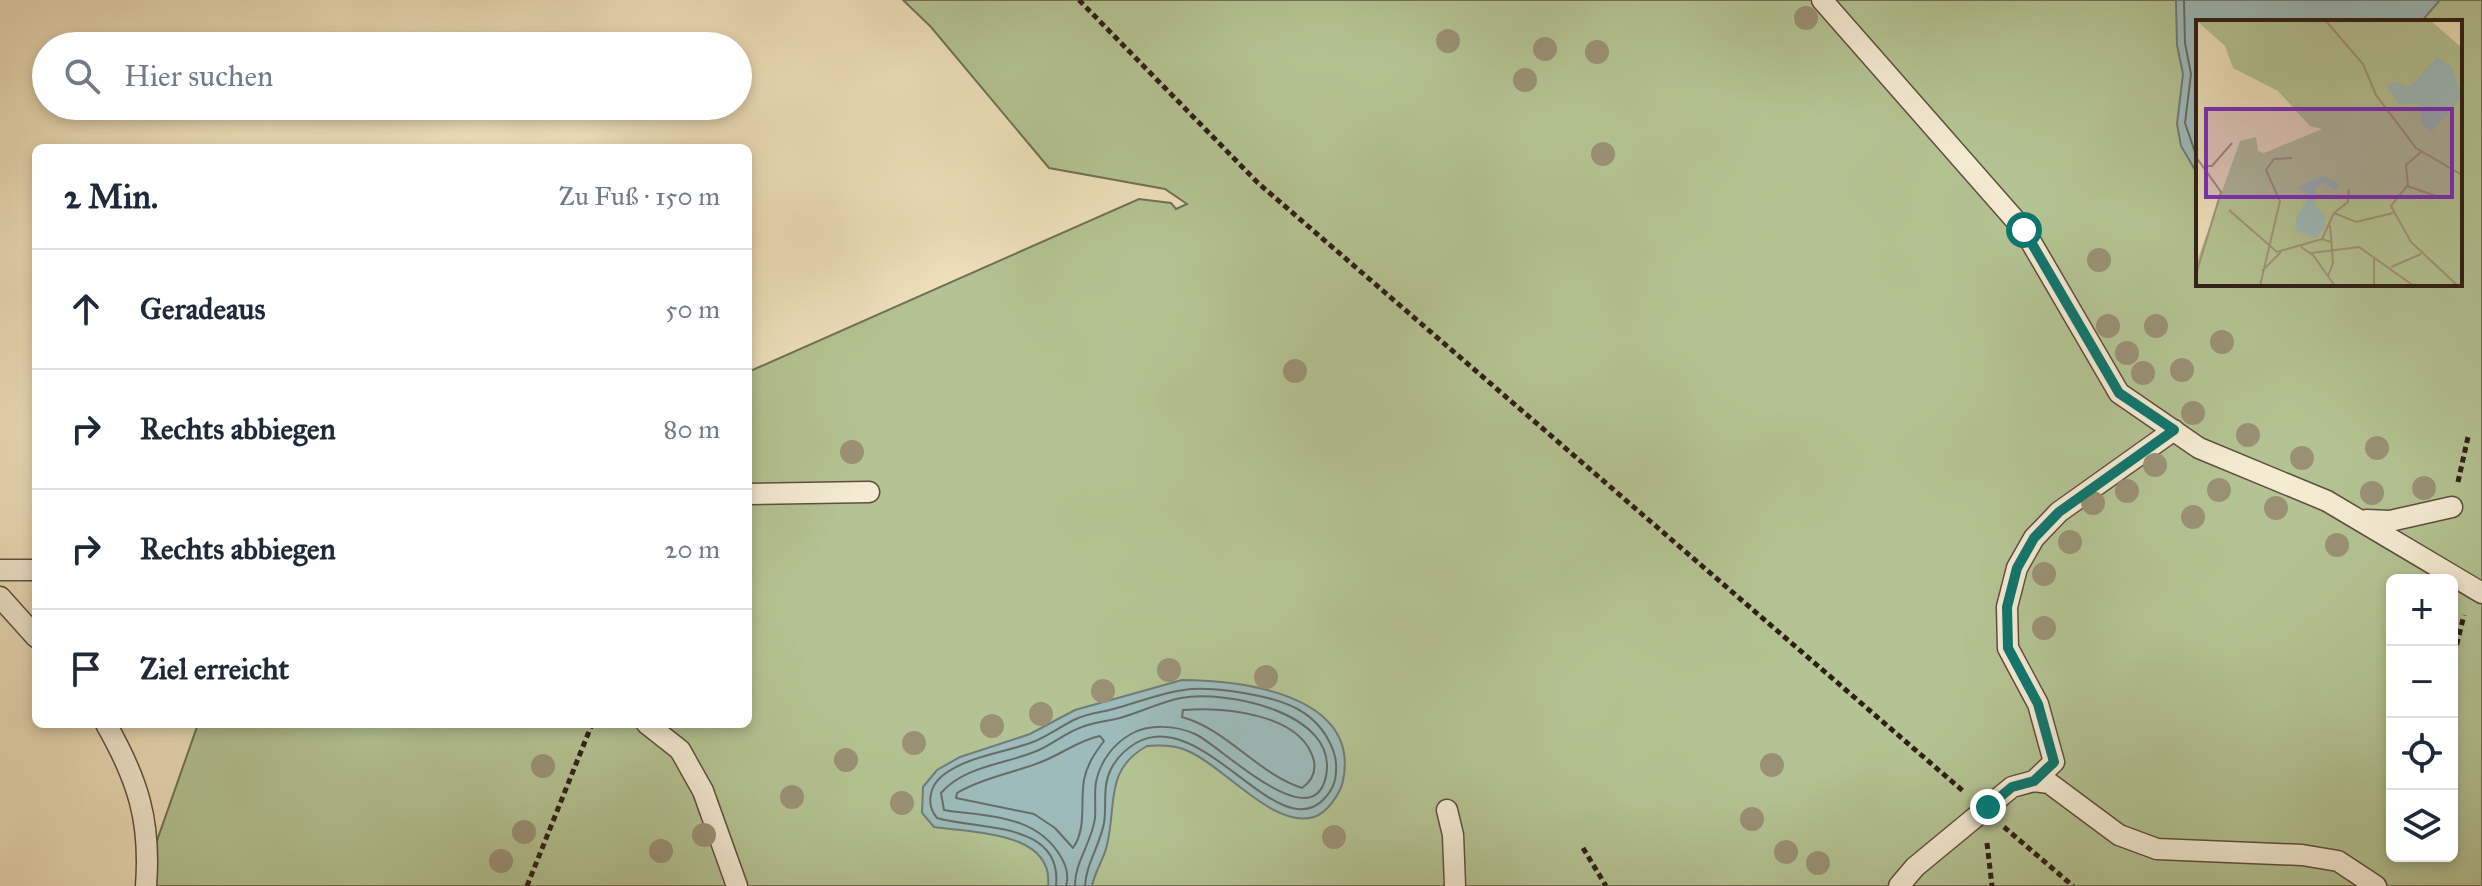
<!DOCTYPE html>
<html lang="de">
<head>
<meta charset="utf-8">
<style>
	:root { --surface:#fff; --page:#f2f2f3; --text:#1f2937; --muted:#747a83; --line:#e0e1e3 }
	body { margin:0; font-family:"IM FELL Great Primer",serif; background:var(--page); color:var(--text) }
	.controls { position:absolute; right:24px; bottom:24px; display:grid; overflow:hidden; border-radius:12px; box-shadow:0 4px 12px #0003 }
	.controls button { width:72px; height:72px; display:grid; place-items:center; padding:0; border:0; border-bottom:2px solid var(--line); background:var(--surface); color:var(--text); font:40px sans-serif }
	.stop { position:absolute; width:24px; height:24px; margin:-18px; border:6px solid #0f766e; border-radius:50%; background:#fff }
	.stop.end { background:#0f766e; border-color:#fff; box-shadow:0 2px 8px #0008 }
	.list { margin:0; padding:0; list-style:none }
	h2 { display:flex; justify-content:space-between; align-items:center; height:104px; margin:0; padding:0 32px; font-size:34px }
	h2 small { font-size:26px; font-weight:400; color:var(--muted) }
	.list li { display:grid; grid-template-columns:52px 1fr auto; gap:24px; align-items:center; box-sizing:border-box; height:120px; padding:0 32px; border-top:2px solid var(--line) }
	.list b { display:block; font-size:30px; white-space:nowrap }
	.list em { font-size:26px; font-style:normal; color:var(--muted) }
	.icon { flex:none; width:44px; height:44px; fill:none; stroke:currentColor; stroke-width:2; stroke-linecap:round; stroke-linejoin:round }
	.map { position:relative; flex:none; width:2482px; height:886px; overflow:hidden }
	.search { position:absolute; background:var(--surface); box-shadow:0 4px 12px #0003; left:32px; top:32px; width:720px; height:88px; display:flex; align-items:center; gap:20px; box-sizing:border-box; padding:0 28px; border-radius:44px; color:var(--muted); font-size:30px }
	.panel { position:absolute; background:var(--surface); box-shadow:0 4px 12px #0003; left:32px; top:144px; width:720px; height:584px; border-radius:12px }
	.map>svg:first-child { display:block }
	.green { fill:#b4c393; stroke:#717154; stroke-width:2; fill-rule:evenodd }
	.water { fill:#9dbbba; stroke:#717d78; stroke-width:2 }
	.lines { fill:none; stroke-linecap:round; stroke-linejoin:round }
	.shore { stroke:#666d68; stroke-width:2 }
	.lane-casing { stroke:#5e4f3f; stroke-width:23 }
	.path { stroke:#2e1f16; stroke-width:5; stroke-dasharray:6 4; stroke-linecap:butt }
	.lane { stroke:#f4ebd3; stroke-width:20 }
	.tree { fill:#9a9175 }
	.route { stroke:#0f766e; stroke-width:10 }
	.inset-road { fill:none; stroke:#a19379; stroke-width:2 }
	.view { fill:#7b2cbf; fill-opacity:0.15; stroke:#7b2cbf; stroke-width:4 }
	.inset-edge { fill:none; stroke:#2e1f16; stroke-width:4 }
</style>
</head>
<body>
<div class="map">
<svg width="2482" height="886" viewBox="0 0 2482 886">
	<rect width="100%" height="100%" fill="#eee0bb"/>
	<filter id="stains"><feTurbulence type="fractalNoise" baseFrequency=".0025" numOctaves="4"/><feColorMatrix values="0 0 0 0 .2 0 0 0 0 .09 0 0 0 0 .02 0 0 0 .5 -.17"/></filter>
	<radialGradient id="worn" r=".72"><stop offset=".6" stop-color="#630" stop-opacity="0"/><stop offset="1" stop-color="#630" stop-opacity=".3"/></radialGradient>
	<path class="green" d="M 903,0 L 2482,0 L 2482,886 L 141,886 L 198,724 L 748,724 L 748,372 L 1139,199 L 1171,203 L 1176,209 L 1187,204 L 1165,189 L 1049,168 L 931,27 ZM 2198,22 L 2460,22 L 2460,284 L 2198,284 ZM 2392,580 L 2452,580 L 2452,856 L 2392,856 Z"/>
	<path class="water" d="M 2176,0 L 2440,0 L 2421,22 L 2198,22 L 2198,175 L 2181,146 L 2177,124 L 2183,74 L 2177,45 Z
		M 1182,680 C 1240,680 1361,694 1343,781 C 1340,794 1327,813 1314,817 C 1273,829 1224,766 1188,751 C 1175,745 1161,745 1147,746 C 1104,770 1117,804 1107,845 C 1104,859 1095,871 1092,886 L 1048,886 C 1054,831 972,833 934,827 L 922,813 L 923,787 L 937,770 L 960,757 L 1030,734 L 1075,710 Z"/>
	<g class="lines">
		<path class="shore" d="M 2184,0 L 2185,43 L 2191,74 L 2185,123 L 2198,161
			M 1183,710 C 1223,707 1302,713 1314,761 C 1316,773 1312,781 1302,788 C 1257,773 1228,730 1182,717 Z
			M 1100,736 L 1104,741 C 1095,753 1087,764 1084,780 C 1080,802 1087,828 1073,848 L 1055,828 L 1034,814 L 956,798 L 957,793 C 983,778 1013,773 1041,762 C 1062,754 1079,740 1100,736 Z
			M 1056,886 C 1063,821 978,830 937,818 C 926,805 929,787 942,776 C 967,756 1004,753 1033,742 C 1048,736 1061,726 1076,719 C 1088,713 1104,712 1117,708 C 1180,689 1191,682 1259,696 C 1293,703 1320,716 1333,750 C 1337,760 1337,769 1335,780 C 1333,788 1329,794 1323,800 C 1277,846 1201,705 1136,743 C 1126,749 1116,759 1111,769 C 1102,786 1107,805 1104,823 C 1100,845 1086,864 1085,886
			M 1066,886 C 1069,876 1067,867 1061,857 C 1036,814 988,817 944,810 L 941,793 C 965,765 1008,764 1039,750 C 1054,743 1067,732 1082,727 C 1095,722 1110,721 1123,717 C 1143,711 1161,702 1181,698 C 1225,690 1339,712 1326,776 C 1313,840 1220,745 1195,734 C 1175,725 1149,724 1131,734 C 1113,744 1100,762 1096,782 C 1094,794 1096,806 1095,818 C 1092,842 1074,864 1075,886"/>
		<defs>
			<path id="lane" d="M 1822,0 L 2024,230 L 2119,393 L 2199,448 L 2327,501 L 2482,593
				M 748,494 L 869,492
				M 2366,520 L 2390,521 L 2452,507
				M 0,570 L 36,570
				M 0,597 L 36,637
				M 106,724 C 138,780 151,821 146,886
				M 647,724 L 680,750 L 703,791 L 737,886
				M 2034,781 L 2054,762 L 2038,704 L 2008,648 L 2007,607 L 2017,568 L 2034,538 L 2059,512 L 2174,430
				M 1447,810 L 1453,835 L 1455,886
				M 1899,886 L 1915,867 L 2012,787 L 2034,781 L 2049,783 L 2119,835 L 2157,849 L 2302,855 L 2338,861 L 2376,886"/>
		</defs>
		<use href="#lane" class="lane-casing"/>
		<path class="path" d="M 1079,0 L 1258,183 L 1963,791
			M 2458,482 L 2468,437
			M 2452,664 L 2464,615
			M 2004,827 L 2073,886
			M 1987,843 L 1992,886
			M 1583,848 L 1606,886
			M 527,886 L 592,724"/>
		<use href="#lane" class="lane"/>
	</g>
	<g class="tree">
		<circle cx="1806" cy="18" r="12"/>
		<circle cx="1448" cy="41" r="12"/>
		<circle cx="1545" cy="49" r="12"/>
		<circle cx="1597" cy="52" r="12"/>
		<circle cx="1525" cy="80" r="12"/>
		<circle cx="1603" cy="154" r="12"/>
		<circle cx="2099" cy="260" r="12"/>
		<circle cx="2108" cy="326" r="12"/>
		<circle cx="2156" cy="326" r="12"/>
		<circle cx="2222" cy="342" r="12"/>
		<circle cx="2127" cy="353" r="12"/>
		<circle cx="2182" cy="370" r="12"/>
		<circle cx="1295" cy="371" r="12"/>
		<circle cx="2143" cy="373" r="12"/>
		<circle cx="2193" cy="413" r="12"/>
		<circle cx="2248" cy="435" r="12"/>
		<circle cx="2377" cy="448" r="12"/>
		<circle cx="852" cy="452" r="12"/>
		<circle cx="2302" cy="458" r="12"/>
		<circle cx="2155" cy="465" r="12"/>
		<circle cx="2424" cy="488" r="12"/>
		<circle cx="2219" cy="490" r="12"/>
		<circle cx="2127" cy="491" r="12"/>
		<circle cx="2372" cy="493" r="12"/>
		<circle cx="2093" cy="503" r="12"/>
		<circle cx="2276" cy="508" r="12"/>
		<circle cx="2193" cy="517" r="12"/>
		<circle cx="2070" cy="542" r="12"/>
		<circle cx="2337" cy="545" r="12"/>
		<circle cx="2044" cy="574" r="12"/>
		<circle cx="2044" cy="628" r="12"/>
		<circle cx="1169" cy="670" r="12"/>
		<circle cx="1266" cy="677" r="12"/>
		<circle cx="1103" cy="691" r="12"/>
		<circle cx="1041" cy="714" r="12"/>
		<circle cx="992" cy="726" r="12"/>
		<circle cx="914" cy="743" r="12"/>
		<circle cx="846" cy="760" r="12"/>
		<circle cx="1772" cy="765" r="12"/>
		<circle cx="543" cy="766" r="12"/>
		<circle cx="792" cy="797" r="12"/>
		<circle cx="902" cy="803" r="12"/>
		<circle cx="1752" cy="819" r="12"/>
		<circle cx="524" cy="832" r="12"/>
		<circle cx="704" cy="835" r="12"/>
		<circle cx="1334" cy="837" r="12"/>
		<circle cx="661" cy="851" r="12"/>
		<circle cx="1786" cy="852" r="12"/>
		<circle cx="501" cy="861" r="12"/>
		<circle cx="1818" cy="863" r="12"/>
	</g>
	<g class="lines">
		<path class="route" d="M 1988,807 L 2012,787 L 2034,781 L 2054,762 L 2038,704 L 2008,648 L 2007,607 L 2017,568 L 2034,538 L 2059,512 L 2174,430 L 2119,393 L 2024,230"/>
	</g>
	<g transform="translate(2196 20)">
		<rect width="266" height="266" fill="#eee0bb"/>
		<path d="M 234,0 L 266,28 L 266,266 L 0,266 L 0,244 L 44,121 L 60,117 L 62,131 L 68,133 L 126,109 L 114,106 L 82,71 L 37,48 L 29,26 L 0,0 Z" fill="#b4c393"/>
		<path d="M 241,37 L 255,46 L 266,77 L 236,111 L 226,104 L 223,83 L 204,85 L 191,67 L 197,61 L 214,67 ZM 127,156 L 143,164 L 139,170 L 126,163 L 120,167 L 119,185 L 129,196 L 128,209 L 120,218 L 100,211 L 100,197 L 114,176 L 102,167 Z" fill="#9dbbba"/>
		<path class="inset-road" d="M 129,0 L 167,44 L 180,75 L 220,128 L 266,155M 0,137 L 25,172 L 0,254M 9,146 L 16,146 L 36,123M 212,166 L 210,145 L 225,132M 246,178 L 211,166 L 195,186 L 215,222 L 262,266M 33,190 L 81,232 L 126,219 L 135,222M 138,193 L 160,202 L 197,193M 126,219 L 138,193 L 152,182 L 153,169M 105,227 L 117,235 L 139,266M 115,233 L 163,227 L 218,266M 195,247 L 225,234M 66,251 L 85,232M 132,256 L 137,243 L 134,205M 64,266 L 84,181 L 70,150 L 78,139 L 96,138M 178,266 L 178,239"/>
		<path class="view" d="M 10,89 L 256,89 L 256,177 L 10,177 Z"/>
		<rect width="266" height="266" class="inset-edge"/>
	</g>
	<rect width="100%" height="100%" filter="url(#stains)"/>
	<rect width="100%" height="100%" fill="url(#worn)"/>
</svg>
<div class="controls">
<button>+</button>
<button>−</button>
<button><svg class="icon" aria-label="locate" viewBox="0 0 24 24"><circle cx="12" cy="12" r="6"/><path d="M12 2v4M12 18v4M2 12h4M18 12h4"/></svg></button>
<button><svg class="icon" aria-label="layers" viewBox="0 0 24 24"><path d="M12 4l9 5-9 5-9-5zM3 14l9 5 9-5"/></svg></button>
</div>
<div class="stop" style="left:2024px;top:230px"></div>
<div class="stop end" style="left:1988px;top:807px"></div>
<div class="search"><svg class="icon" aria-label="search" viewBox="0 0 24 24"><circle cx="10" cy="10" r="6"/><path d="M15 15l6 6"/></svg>Hier suchen</div>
<section class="panel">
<h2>2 Min.<small>Zu Fuß · 150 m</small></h2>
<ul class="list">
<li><svg class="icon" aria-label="ahead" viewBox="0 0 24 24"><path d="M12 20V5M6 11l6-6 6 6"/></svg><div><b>Geradeaus</b></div><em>50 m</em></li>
<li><svg class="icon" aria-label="right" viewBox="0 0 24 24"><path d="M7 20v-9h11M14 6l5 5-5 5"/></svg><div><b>Rechts abbiegen</b></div><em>80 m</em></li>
<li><svg class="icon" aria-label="right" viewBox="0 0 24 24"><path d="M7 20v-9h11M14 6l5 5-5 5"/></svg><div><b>Rechts abbiegen</b></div><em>20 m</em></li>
<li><svg class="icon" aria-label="arrive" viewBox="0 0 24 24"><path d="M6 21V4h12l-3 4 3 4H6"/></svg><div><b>Ziel erreicht</b></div></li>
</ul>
</section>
</div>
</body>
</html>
